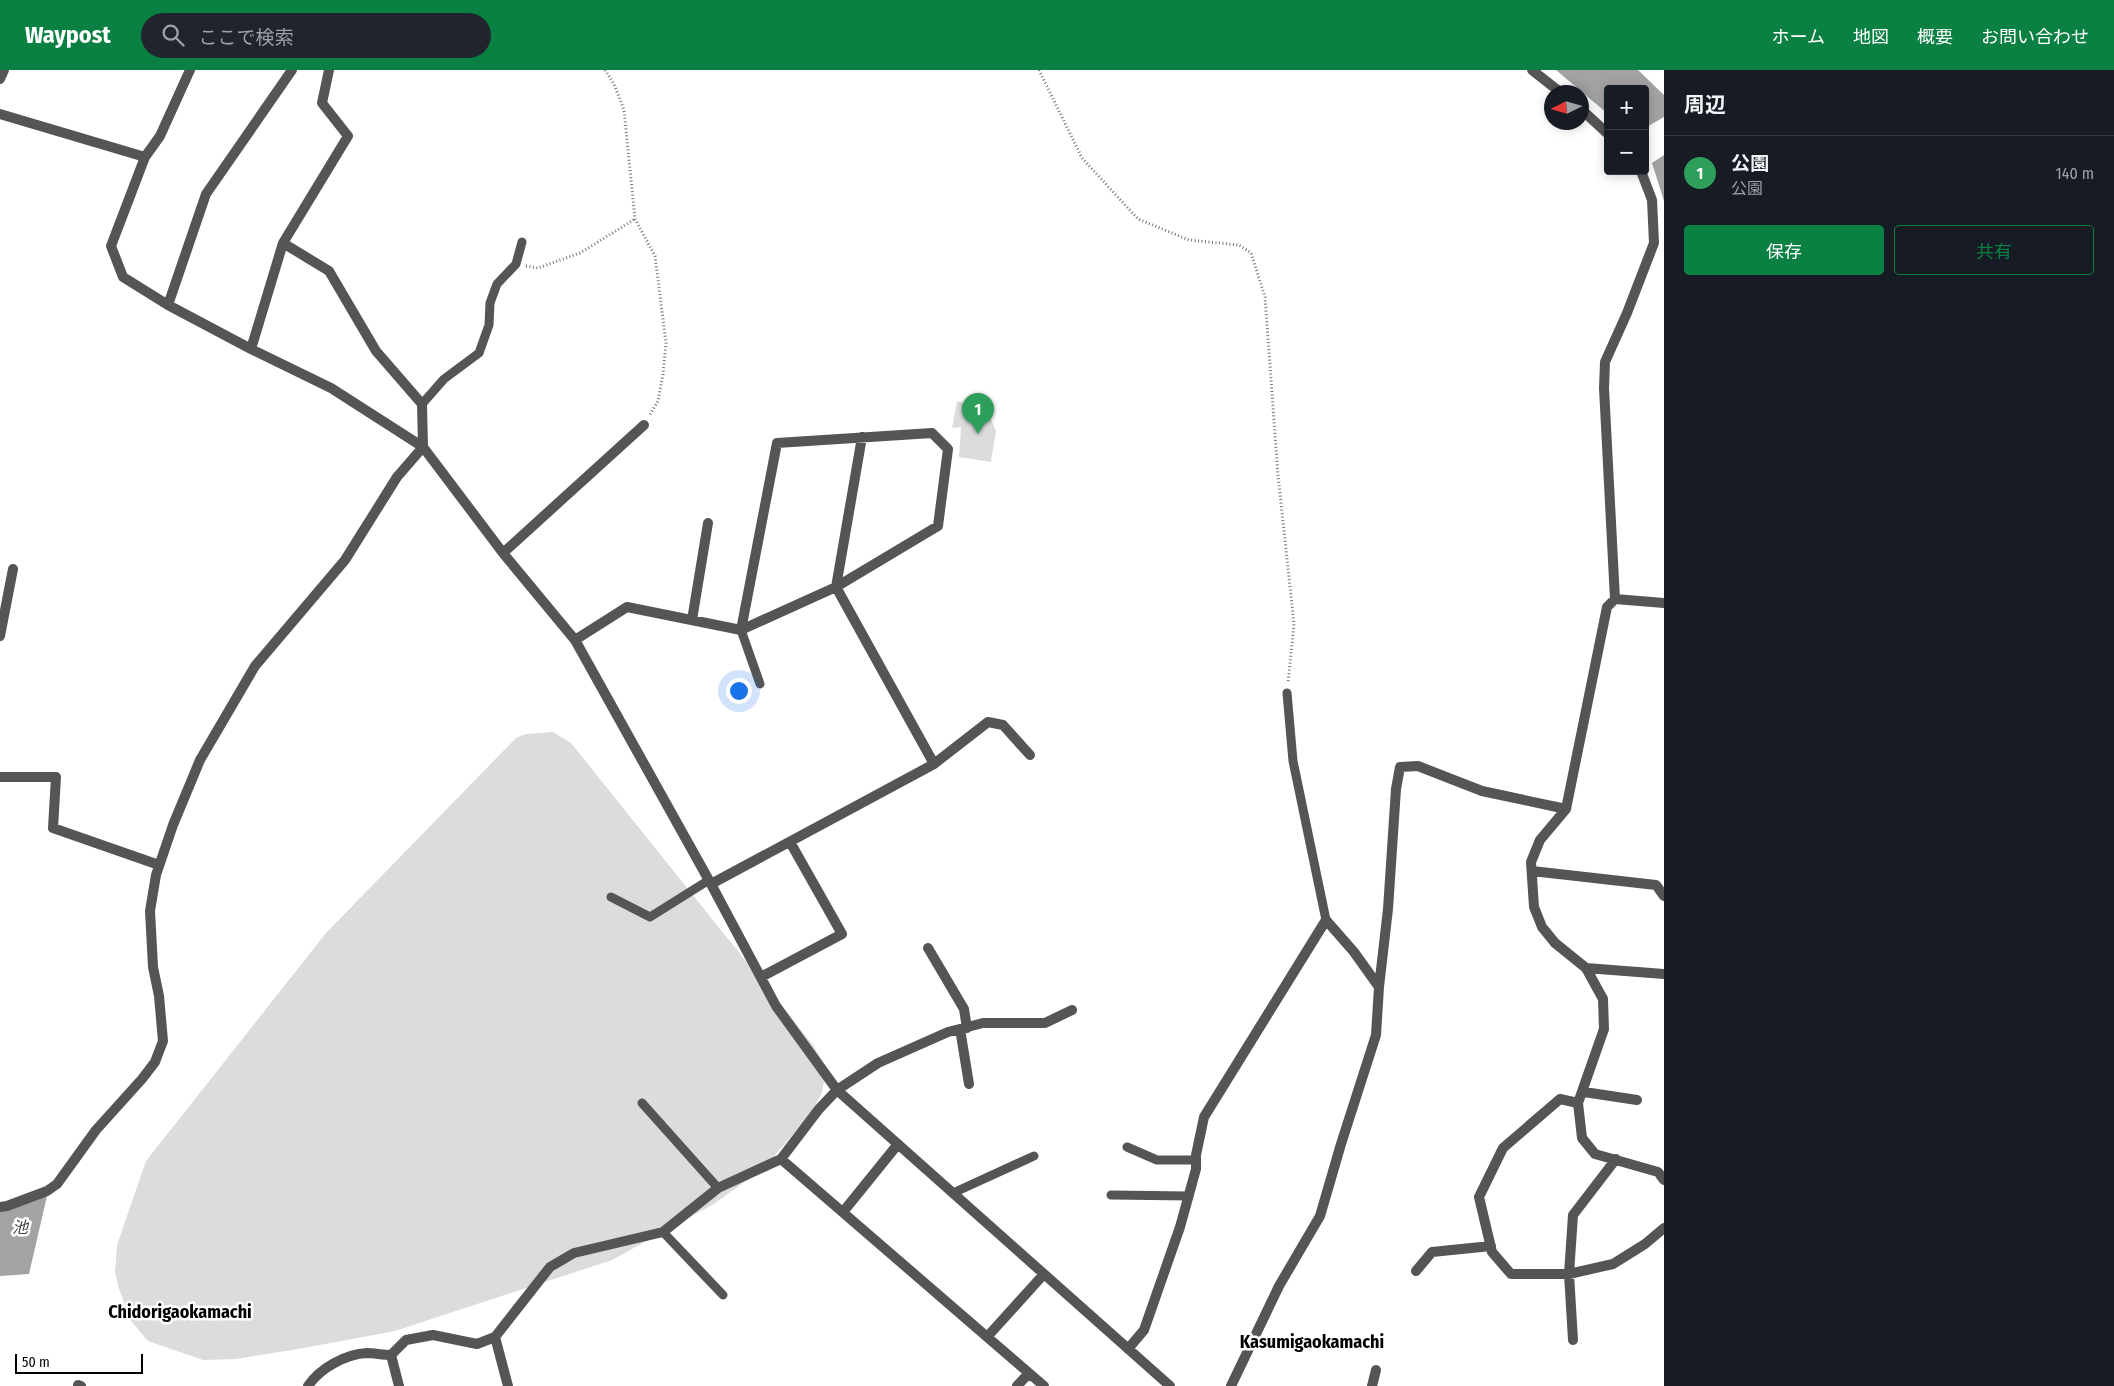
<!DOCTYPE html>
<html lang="ja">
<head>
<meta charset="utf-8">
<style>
	:root { --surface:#171b24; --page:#20242c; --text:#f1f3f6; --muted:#9ea1a6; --line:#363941; --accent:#0b8043 }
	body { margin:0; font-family:"Fira Sans Condensed","Noto Sans JP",sans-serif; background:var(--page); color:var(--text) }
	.controls { position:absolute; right:15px; top:15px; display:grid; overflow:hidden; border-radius:5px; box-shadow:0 2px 12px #0003 }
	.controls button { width:45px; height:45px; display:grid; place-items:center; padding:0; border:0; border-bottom:1px solid var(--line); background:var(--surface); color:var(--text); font:25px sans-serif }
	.compass { position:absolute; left:1544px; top:15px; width:45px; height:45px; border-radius:50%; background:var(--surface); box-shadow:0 2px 12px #0003; rotate:265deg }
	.scale { position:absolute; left:15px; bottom:12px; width:128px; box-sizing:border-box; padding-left:5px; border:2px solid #000; border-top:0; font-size:14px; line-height:18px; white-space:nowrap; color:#000; -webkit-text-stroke:4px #fff; paint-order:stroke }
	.you { position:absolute; left:738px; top:620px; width:18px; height:18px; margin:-12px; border:4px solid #fff; border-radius:50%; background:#1a73e8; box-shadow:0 0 0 8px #1a73e833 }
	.badge { display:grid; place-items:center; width:32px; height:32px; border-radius:50%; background:var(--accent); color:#fff; font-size:16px; font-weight:700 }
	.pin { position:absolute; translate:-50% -41px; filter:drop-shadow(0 1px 2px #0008) }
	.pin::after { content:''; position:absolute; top:26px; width:18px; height:15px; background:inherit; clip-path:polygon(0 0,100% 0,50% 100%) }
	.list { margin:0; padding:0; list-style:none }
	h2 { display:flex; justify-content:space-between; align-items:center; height:65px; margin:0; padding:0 20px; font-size:21px }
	h2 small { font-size:16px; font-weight:400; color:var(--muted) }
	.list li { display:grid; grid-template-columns:32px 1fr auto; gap:15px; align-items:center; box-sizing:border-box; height:75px; padding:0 20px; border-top:1px solid var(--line) }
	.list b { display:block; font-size:19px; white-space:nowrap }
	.list p { margin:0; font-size:16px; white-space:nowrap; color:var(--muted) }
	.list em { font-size:16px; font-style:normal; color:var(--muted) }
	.actions { display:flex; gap:10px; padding:15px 20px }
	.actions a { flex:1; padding:11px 0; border:1px solid var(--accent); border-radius:5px; text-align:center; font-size:18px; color:var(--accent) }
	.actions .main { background:var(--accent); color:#fff }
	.icon { flex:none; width:28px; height:28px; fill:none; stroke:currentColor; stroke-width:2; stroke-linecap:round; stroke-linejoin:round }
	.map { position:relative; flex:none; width:1664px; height:1316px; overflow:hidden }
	header { display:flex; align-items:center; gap:30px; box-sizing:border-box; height:70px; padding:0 25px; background:var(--accent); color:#fff }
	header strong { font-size:24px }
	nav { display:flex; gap:28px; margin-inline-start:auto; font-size:18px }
	.search { width:350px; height:45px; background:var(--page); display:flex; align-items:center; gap:12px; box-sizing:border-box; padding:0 18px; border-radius:28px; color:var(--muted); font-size:19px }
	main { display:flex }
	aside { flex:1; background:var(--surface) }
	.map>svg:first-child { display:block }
	.green { fill:#dcdcdc }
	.water { fill:#a3a3a3 }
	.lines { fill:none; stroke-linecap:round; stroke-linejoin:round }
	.path { stroke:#777; stroke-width:3; stroke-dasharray:1 2.5; stroke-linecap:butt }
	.service { stroke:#555; stroke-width:9 }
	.minor { stroke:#555; stroke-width:10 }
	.tertiary { stroke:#555; stroke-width:10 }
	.labels { text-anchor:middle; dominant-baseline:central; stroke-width:5; stroke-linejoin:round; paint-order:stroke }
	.water-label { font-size:16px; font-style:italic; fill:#444; stroke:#fff }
	.quarter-label { font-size:18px; font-weight:bold; fill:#000; stroke:#fff }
</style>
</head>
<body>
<header>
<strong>Waypost</strong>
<div class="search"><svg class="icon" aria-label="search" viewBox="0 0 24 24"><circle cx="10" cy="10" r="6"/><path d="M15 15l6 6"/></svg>ここで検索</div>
<nav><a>ホーム</a><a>地図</a><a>概要</a><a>お問い合わせ</a></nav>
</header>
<main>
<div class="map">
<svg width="1664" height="1316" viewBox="0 0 1664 1316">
	<rect width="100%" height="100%" fill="#fff"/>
	<path class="green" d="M 957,331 L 987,340 L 996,361 L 991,392 L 959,387 L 961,357 L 952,358 Z
		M 553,662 L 571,673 L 813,975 L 824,994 L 825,1005 L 822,1022 L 813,1041 L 764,1098 L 714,1134 L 612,1190 L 395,1261 L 298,1279 L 236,1289 L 203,1290 L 148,1271 L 131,1251 L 119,1219 L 115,1202 L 117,1175 L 146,1091 L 326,863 L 516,668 L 526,664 Z"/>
	<path class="water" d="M 1556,0 L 1638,0 L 1664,25 L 1664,47 L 1645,58 L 1645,19 L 1608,19 L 1608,44 Z
		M 1664,85 L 1664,131 L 1652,93 Z
		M 47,1126 L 29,1204 L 0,1206 L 0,1141 Z"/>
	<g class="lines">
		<path class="path" d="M 605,0 L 614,14 L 624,40 L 635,149 L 655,186 L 666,273 L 663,304 L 658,331 L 649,346
			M 1039,0 L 1082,88 L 1138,149 L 1189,170 L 1239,175 L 1251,183 L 1265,227 L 1278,405 L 1294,554 L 1288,613
			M 526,196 L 538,198 L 580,183 L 635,149"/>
		<path class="service" d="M 422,334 L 444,309 L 479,283 L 489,255 L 490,233 L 497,214 L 516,194 L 522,172
			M 741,560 L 760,614
			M 1287,623 L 1293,691 L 1326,850
			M 611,827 L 650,847 L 709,810
			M 642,1033 L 718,1118
			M 1127,1077 L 1157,1090 L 1196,1090
			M 953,1123 L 1034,1086
			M 1111,1125 L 1189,1126
			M 663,1162 L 723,1225"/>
		<path class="minor" d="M 190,0 L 160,66 L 145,87 L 111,176 L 123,207 L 168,235 L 251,279 L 331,318 L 423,377 L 503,483 L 575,570 L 711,814 L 776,936 L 837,1020 L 1170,1316
			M 1532,0 L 1560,22
			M 1582,40 L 1608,64
			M 0,44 L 145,87
			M 1641,101 L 1652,130 L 1654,173 L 1627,243 L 1605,292 L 1604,318 L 1615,529 L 1607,537 L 1566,739 L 1540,770 L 1531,792 L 1534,837 L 1542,857 L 1555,873 L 1586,898 L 1603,929 L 1604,959 L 1578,1033 L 1582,1068 L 1595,1084 L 1658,1102 L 1664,1110
			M 168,235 L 206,124 L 292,0
			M 251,279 L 283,173 L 348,66 L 322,33 L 329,0
			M 862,367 L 836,517 L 934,694
			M 503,483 L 644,355
			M 1615,529 L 1664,533
			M 692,550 L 708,453
			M 0,566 L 13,499
			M 575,570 L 627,537 L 741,560 L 836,517 L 938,456 L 948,379 L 932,363 L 777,373 L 741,560
			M 0,707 L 56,707 L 53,758 L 159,795
			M 1532,801 L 1656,815 L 1664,826
			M 711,814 L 934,694 L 988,652 L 1003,655 L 1030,685
			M 928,878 L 964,939 L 967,958
			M 1586,898 L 1664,904
			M 761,907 L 842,864 L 790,772
			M 960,959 L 969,1014
			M 1584,1022 L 1637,1030
			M 1578,1033 L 1560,1029 L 1503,1078 L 1479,1127 L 1492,1182 L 1511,1204 L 1569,1204 L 1613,1194 L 1645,1174 L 1664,1158
			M 781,1089 L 1044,1316
			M 0,1137 L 7,1136 L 47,1121 L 57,1114 L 96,1060 L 142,1009 L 155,992 L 163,971 L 159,926 L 153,897 L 150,841 L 156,805 L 173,755 L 200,690 L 255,596 L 345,490 L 397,407 L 423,377 L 422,334 L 376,281 L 329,201 L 283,173
			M 843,1142 L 898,1074
			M 1416,1201 L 1432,1182 L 1491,1176
			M 495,1267 L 508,1316
			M 987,1267 L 1044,1204
			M 1573,1270 L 1569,1204 L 1573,1145 L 1616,1089
			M 1128,1279 L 1144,1260 L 1180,1157 L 1196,1099 L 1196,1085 L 1204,1047 L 1326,850 L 1354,882 L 1379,917
			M 78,1315 L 81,1316
			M 308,1316 C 320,1298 346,1284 367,1283 C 374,1283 383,1285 391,1285
			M 399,1316 L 391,1285 L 406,1270 L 433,1265 L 477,1274 L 495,1267 L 550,1197 L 574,1183 L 663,1162 L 718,1118 L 781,1089 L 819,1039 L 837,1020 L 878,993 L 948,962 L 983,953 L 1045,953 L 1072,940
			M 1017,1316 L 1029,1303
			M 1231,1316 L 1279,1216 L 1320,1146 L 1341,1074 L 1376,965 L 1379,917 L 1388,839 L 1396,719 L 1400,697 L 1418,696 L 1482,721 L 1566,739
			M 1372,1316 L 1376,1300"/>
		<path class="tertiary" d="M 0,9 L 4,0"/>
	</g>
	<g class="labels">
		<g class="water-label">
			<text x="20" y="1157">池</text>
		</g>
		<g class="quarter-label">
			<text x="180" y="1242">Chidorigaokamachi</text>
			<text x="1312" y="1272">Kasumigaokamachi</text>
		</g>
	</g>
</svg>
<div class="controls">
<button>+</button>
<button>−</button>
</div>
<svg class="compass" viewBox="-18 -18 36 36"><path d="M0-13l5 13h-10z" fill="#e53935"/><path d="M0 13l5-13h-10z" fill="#9ea1a6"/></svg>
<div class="scale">50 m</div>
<div class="you"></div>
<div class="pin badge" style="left:978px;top:364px;background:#2e9e5b">1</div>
</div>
<aside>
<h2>周辺<small></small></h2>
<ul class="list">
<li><span class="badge" style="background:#2e9e5b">1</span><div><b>公園</b><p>公園</p></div><em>140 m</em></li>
</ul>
<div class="actions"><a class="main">保存</a><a>共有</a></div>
</aside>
</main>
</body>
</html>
